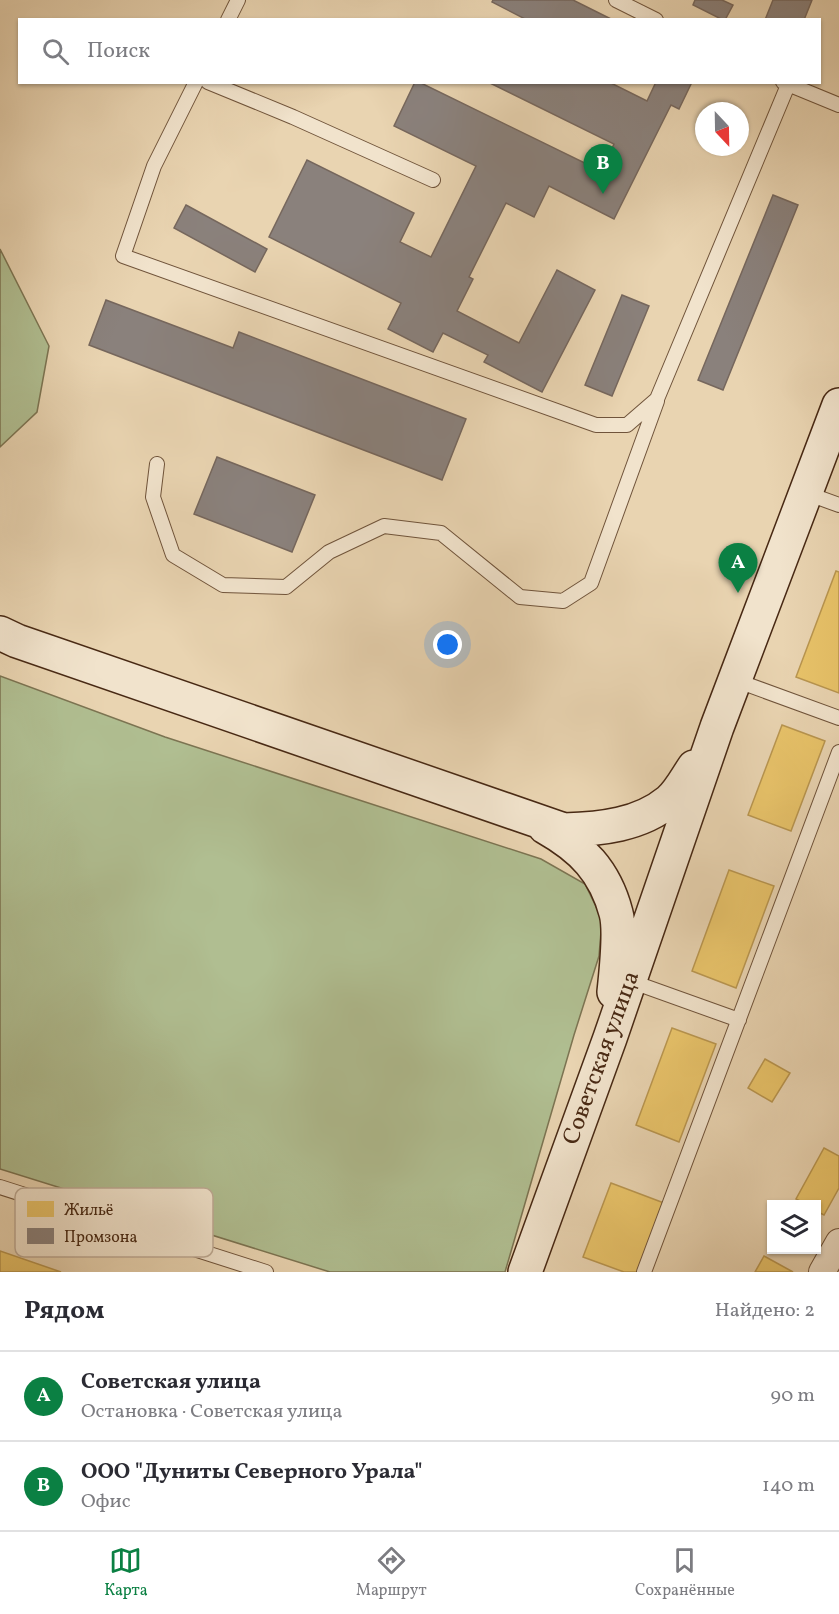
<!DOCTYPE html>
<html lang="ru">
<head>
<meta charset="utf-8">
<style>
	:root { --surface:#fff; --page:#f2f2f3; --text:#2b2b33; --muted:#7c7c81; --line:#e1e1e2; --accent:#0b8043 }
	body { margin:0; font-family:Vollkorn,serif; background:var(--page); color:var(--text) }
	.controls { position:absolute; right:18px; bottom:18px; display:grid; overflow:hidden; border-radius:0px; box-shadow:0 2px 4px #0004 }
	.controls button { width:54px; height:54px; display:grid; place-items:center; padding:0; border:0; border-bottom:2px solid var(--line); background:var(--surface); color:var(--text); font:30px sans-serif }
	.compass { position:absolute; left:695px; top:102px; width:54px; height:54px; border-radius:50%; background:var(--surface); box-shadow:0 2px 4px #0004; rotate:158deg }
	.you { position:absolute; left:448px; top:645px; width:21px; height:21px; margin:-15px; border:4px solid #fff; border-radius:50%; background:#1a73e8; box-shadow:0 0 0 9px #1a73e833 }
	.badge { display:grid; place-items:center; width:39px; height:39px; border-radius:50%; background:var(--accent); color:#fff; font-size:20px; font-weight:700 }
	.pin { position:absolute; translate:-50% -50px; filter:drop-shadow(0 2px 3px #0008) }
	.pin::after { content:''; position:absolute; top:32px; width:21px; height:18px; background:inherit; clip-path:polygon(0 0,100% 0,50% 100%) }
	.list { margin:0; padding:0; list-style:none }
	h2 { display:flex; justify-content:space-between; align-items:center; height:78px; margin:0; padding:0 24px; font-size:26px }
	h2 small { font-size:20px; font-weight:400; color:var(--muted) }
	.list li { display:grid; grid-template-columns:39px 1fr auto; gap:18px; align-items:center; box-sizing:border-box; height:90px; padding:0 24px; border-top:2px solid var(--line) }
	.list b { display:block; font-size:22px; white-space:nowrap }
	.list p { margin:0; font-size:20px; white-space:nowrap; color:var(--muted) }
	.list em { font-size:20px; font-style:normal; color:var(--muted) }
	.icon { flex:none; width:33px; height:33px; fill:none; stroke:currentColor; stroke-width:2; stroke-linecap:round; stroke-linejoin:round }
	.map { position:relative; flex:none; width:839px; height:1272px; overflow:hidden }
	.search { position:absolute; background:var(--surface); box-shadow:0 2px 4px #0004; left:18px; right:18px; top:18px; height:66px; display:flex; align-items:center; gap:15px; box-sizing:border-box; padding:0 21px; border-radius:0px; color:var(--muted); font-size:22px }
	.sheet { height:258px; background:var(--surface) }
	nav { display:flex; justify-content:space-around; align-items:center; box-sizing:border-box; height:84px; border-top:2px solid var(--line); background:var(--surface); font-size:16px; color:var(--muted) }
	nav a { display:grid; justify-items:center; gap:3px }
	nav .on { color:var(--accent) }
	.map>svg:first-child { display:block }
	.green { fill:#b0be91; stroke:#7c7452; stroke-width:1.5 }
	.homes { fill:#e9c46a; stroke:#b99650; stroke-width:1.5 }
	.industry { fill:#8a817c; stroke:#76675d; stroke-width:1.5 }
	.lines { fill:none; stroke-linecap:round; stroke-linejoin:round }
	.service-casing { stroke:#70543b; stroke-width:16 }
	.minor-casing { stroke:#70543b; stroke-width:28 }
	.secondary-casing { stroke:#482914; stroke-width:36 }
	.service { stroke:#f1e3cc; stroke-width:14 }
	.minor { stroke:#f1e3cc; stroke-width:26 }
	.secondary { stroke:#f1e3cc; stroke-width:33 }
	.labels { text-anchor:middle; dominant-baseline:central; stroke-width:6; stroke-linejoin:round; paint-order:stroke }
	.street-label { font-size:24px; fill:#482914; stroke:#f1e3cc }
	.key { fill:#f1e3cc; stroke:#beab95; stroke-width:1.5 }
	.key-label { font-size:16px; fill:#482914 }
</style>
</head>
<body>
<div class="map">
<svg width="839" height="1272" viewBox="0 0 839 1272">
	<rect width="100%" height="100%" fill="#e9d4b1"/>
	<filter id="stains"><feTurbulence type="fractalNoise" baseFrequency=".00333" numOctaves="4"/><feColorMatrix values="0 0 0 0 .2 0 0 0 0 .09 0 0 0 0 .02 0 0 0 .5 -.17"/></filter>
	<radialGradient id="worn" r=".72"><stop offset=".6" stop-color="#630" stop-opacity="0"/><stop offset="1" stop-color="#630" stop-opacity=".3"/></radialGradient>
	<path class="green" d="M 0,249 L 49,346 L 37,412 L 0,447 Z
		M 0,676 L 165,737 L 541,859 L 585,884 L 602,919 L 599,956 L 574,1035 L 505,1272 L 330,1272 L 0,1169 Z"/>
	<path class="homes" d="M 836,571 L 839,572 L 839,693 L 796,677 Z
		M 782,725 L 825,741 L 791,831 L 748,815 Z
		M 729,870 L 774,886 L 736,988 L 692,971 Z
		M 672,1028 L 716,1044 L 679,1142 L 636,1125 Z
		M 765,1059 L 790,1073 L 772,1102 L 748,1088 Z
		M 824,1148 L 839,1156 L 839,1188 L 824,1215 L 816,1211 L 816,1204 L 806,1204 L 796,1199 Z
		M 611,1183 L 664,1203 L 639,1272 L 624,1272 L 583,1257 Z
		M 0,1251 L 61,1272 L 0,1272 Z
		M 764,1256 L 793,1272 L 755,1272 Z"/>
	<path class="industry" d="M 493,0 L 573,0 L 613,20 L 527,20 L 492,2 Z
		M 695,0 L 722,0 L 733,5 L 725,20 L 723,20 L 693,5 Z
		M 773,0 L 812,0 L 804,20 L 765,20 Z
		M 415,82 L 419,82 L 601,171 L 614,144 L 488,82 L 609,82 L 647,101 L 656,82 L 692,82 L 679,109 L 671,105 L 614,219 L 549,186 L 534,217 L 506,203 L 469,277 L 473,279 L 457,311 L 519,343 L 557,270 L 595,290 L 542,392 L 484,362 L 488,355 L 443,333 L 433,352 L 388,329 L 401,303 L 269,237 L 307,160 L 414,213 L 400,242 L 431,257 L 476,166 L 394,126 Z
		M 773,195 L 798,205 L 723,390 L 698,380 Z
		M 186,205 L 267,249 L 255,272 L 174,228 Z
		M 622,295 L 649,306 L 612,396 L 585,385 Z
		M 106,300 L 233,348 L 239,332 L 466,419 L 442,480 L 89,345 Z
		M 217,457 L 315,495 L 292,552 L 194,514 Z"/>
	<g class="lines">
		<defs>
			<path id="service" d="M 616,0 L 656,20
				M 228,20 L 238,0
				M 196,82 L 154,166 L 123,256 L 596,425 L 627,425 L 657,399 L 788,85
				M 208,82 L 293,117 L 433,180
				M 783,82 L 839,105
				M 157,464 L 153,497 L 173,555 L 223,585 L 286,587 L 329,552 L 384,526 L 441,533 L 520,597 L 563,601 L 591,583 L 657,401
				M 806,493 L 839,505
				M 735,680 L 839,718
				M 630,981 L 739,1020
				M 0,1187 L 266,1272
				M 644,1272 L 839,752"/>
			<path id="minor" d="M 822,1272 L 839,1242"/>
			<path id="secondary" d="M 0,633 L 17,641 L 564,830 C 601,829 640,825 669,801 C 679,793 687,777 694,767
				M 545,827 C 582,848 605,871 616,913 C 621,931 616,972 614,992
				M 525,1272 L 610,1038 L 717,727 L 839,405"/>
		</defs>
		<use href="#service" class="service-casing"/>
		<use href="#minor" class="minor-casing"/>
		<use href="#secondary" class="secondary-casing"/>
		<use href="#service" class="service"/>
		<use href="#minor" class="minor"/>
		<use href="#secondary" class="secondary"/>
	</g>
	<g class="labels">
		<g class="street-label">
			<text transform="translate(602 1058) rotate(-70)">Советская улица</text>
		</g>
	</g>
	<rect x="15" y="1188" width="198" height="69" rx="9" class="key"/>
	<rect x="27" y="1201" width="27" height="16" fill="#e9c46a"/>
	<rect x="27" y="1228" width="27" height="16" fill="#8a817c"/>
	<g class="key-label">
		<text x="64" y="1215">Жильё</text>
		<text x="64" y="1242">Промзона</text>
	</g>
	<rect width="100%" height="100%" filter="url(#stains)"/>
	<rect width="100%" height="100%" fill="url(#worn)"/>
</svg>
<div class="controls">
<button><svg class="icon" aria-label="layers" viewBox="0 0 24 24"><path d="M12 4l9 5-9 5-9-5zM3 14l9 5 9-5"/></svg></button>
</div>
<svg class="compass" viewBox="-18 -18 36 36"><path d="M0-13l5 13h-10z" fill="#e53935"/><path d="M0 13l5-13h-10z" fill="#7c7c81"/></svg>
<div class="you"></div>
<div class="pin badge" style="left:738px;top:593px">A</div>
<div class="pin badge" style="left:603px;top:194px">B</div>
<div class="search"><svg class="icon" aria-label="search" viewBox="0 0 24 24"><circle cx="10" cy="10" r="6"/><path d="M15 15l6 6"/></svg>Поиск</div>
</div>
<section class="sheet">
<h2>Рядом<small>Найдено: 2</small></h2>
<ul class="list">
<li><span class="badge">A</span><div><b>Советская улица</b><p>Остановка · Советская улица</p></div><em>90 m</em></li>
<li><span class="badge">B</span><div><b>ООО &quot;Дуниты Северного Урала&quot;</b><p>Офис</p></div><em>140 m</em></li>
</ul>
</section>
<nav>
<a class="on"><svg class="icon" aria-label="map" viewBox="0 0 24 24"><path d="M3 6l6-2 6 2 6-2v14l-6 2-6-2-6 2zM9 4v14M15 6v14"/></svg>Карта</a>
<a><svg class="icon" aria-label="directions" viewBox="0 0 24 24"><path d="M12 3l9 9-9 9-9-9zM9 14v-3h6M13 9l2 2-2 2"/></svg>Маршрут</a>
<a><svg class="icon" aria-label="saved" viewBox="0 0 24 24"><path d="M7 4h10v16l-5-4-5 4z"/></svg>Сохранённые</a>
</nav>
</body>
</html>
